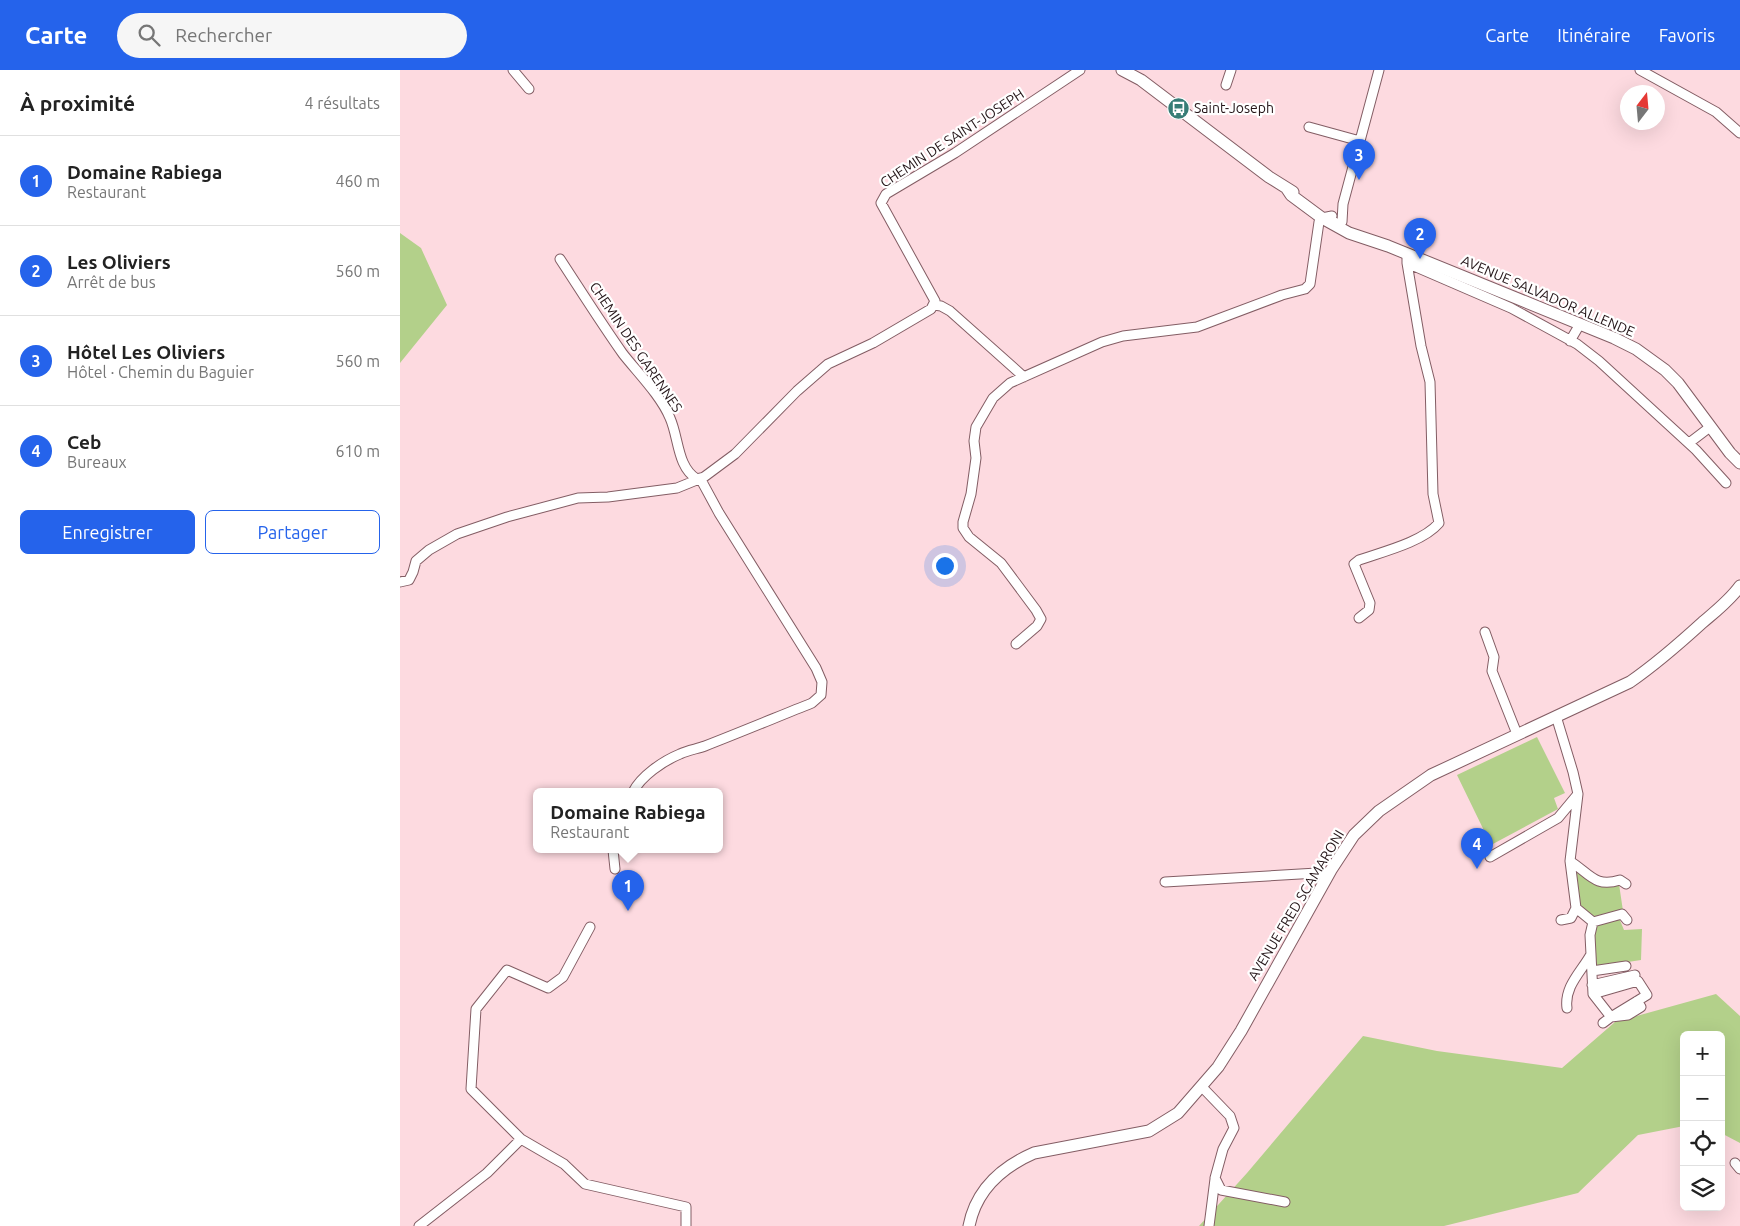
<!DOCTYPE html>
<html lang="fr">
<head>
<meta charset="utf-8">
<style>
	:root { --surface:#fff; --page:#f6f6f6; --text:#222; --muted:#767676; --line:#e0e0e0; --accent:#2563eb }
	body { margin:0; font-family:Ubuntu,sans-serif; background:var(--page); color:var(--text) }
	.controls { position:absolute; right:15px; bottom:15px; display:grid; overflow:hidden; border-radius:8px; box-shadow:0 5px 20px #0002 }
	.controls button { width:45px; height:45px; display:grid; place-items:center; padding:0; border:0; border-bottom:1px solid var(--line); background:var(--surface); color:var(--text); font:25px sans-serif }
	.compass { position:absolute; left:1220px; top:15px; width:45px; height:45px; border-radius:50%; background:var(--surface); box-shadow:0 5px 20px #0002; rotate:16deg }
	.you { position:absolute; left:544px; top:495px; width:18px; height:18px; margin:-12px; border:4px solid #fff; border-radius:50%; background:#1a73e8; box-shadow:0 0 0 8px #1a73e833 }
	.badge { display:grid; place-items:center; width:32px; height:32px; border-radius:50%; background:var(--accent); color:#fff; font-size:16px; font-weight:700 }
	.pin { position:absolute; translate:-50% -41px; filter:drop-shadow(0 1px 2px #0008) }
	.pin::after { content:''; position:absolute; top:26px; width:18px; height:15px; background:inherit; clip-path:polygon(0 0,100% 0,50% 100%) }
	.popup { position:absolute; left:133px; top:718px; width:190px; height:65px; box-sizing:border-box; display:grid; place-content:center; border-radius:8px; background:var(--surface); filter:drop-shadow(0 1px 4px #0005); font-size:16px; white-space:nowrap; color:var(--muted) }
	.popup b { font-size:19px; color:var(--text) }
	.popup::after { content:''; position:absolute; left:50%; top:100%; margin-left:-10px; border:10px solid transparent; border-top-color:var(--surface) }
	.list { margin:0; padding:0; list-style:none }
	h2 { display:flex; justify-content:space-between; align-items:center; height:65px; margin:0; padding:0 20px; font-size:21px }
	h2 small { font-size:16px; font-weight:400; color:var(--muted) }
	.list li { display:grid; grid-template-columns:32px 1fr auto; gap:15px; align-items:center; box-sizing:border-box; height:90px; padding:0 20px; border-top:1px solid var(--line) }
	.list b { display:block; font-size:19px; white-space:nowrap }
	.list p { margin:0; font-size:16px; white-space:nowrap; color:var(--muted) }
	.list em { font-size:16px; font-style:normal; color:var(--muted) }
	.actions { display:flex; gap:10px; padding:15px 20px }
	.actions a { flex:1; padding:11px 0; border:1px solid var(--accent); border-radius:8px; text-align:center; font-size:18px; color:var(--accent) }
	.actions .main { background:var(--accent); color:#fff }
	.icon { flex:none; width:28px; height:28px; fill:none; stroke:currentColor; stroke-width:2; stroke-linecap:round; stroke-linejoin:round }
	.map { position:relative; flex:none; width:1340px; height:1156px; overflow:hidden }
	header { display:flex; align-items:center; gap:30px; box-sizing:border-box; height:70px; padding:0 25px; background:var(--accent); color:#fff }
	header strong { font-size:24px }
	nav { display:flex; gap:28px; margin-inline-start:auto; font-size:18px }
	.search { width:350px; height:45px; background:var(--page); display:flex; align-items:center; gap:12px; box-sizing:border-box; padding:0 18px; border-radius:28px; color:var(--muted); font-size:19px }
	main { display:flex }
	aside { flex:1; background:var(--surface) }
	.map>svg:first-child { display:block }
	.green { fill:#b3d08a }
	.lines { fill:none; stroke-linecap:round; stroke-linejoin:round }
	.minor-casing { stroke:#835d64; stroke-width:11 }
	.major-casing { stroke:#835d64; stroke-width:13 }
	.minor { stroke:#fff; stroke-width:9 }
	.major { stroke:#fff; stroke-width:11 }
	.labels { text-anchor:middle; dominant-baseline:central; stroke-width:4.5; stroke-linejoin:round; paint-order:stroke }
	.poi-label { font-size:14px; fill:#241518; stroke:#fff; text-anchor:start }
	.street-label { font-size:14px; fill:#241518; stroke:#fff }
</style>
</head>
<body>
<header>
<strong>Carte</strong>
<div class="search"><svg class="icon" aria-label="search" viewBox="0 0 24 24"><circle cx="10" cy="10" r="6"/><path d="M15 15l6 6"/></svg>Rechercher</div>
<nav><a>Carte</a><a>Itinéraire</a><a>Favoris</a></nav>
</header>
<main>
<aside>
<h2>À proximité<small>4 résultats</small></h2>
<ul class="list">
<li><span class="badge">1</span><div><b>Domaine Rabiega</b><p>Restaurant</p></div><em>460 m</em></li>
<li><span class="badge">2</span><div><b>Les Oliviers</b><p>Arrêt de bus</p></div><em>560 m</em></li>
<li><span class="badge">3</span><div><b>Hôtel Les Oliviers</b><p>Hôtel · Chemin du Baguier</p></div><em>560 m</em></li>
<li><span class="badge">4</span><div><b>Ceb</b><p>Bureaux</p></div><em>610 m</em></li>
</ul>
<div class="actions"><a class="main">Enregistrer</a><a>Partager</a></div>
</aside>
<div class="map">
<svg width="1340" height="1156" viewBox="0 0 1340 1156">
	<rect width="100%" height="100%" fill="#fddae0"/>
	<path class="green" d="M 0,163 L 21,178 L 47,235 L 0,293 Z
		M 1137,667 L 1165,723 L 1154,728 L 1158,739 L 1091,775 L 1057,705 Z
		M 1173,796 L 1183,803 L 1219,814 L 1223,841 L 1194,848 L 1179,836 Z
		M 1219,848 L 1224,860 L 1242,859 L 1241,890 L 1195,897 L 1193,865 L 1196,854 Z
		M 1316,924 L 1340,946 L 1340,1073 L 1321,1063 L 1321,965 L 1284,965 L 1284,1056 L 1238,1065 L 1178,1123 L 1044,1156 L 799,1156 L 847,1103 L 963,966 L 1037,981 L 1162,998 L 1215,952 Z"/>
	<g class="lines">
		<defs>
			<path id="minor" d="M 113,0 L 129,19
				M 1240,0 L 1316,42 L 1340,63
				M 826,15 L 831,0
				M 909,57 L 960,71
				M 933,151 L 938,154 L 942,152 L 943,134 L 979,0
				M 160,189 C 181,221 201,253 223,284 C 238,303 261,326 270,348 C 279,368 277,397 297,409
				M 1007,193 L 1111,238 L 1177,274 L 1199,291 L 1296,380 L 1326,413
				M 534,235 L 541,236 L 550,241 L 624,307
				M 1170,271 L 1180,254
				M 1289,373 L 1310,357
				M 0,512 L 9,510 L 13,502 L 16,491 L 29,480 L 57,464 L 107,447 L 178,428 L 208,427 L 277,418 L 304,407 L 335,384 L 397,321 L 428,294 L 473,273 L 531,239 L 535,231 L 481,133 L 486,124 L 555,83 L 680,0
				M 959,548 L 969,540 L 970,533 L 954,494 L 959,490 C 982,482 1023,472 1039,453 L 1033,424 L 1030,312 L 1021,276 L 1007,193 L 1007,184
				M 1085,562 L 1094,587 L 1092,601 L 1117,664
				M 616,574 L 637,556 L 641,549 L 636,540 L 601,493 L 569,467 L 563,458 L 563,452 L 571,424 L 576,388 L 574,371 L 576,357 L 593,328 L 610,313 L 702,272 L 723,266 L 797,257 L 882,225 L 905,219 L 910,214 L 919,152 L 922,148 L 932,146
				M 1156,646 L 1173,702 L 1178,724 L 1170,791 L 1176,838 L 1193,852 L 1190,865 L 1193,924 L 1211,947 L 1203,953
				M 233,722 C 241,706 263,691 280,684 C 288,680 297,679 305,676 C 341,662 377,647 412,633 L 421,625 L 422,612 L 416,598 L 319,443 L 300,408
				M 213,780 L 215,799
				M 1090,787 L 1158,748 L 1178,724
				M 1170,791 C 1190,804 1195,818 1220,810 L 1226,814
				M 765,812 L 917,803 L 928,806
				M 1161,850 L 1171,848 L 1176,838
				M 1193,852 L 1222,844 L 1227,850
				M 190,857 L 163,907 L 148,918 L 107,900 L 76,939 L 71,1019 L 121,1069 L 164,1094 L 185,1114 L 286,1137 L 286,1156
				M 1192,901 L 1226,896
				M 1192,915 L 1235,905
				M 1193,924 L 1238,911 L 1247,925 L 1211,947 L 1228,945 L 1241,937 L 1237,931
				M 1167,938 C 1164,916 1182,901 1191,884
				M 802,1017 L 830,1046 L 834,1058 L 823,1079 L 815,1108 L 821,1120 L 885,1132
				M 1335,1093 L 1340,1099
				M 19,1156 L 87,1103 L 121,1069
				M 809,1156 L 815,1109"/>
			<path id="major" d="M 722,0 L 741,10 L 869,107 L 893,122
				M 887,119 L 891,125 L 922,148 L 949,163 L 988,176 L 1116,228 L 1214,268 L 1236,279 L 1265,300 L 1278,313 L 1330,383 L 1340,393
				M 569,1156 C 576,1120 602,1097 634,1083 L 749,1061 L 778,1043 L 818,997 L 841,961 L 931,800 L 954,765 L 979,741 L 1031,705 L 1230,612 C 1256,594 1280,573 1303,552 C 1316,541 1330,530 1340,516"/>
		</defs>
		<use href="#minor" class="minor-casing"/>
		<use href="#major" class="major-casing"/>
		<use href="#minor" class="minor"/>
		<use href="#major" class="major"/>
	</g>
	<defs>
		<symbol id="bus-disc" viewBox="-11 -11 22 22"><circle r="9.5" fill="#367d76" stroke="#fff"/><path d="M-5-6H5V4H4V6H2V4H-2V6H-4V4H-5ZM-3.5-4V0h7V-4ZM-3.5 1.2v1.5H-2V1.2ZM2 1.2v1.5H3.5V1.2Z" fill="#fff"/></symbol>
	</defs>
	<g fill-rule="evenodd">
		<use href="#bus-disc" x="766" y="26" width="25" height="25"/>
	</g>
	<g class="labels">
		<g class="poi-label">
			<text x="794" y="38">Saint-Joseph</text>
		</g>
		<g class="street-label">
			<text transform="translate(552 68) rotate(-33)">CHEMIN DE SAINT-JOSEPH</text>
			<text transform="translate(1148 226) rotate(23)">AVENUE SALVADOR ALLENDE</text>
			<text transform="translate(236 277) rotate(56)">CHEMIN DES GARENNES</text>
			<text transform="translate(896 835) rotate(-59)">AVENUE FRED SCAMARONI</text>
		</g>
	</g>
</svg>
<div class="controls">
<button>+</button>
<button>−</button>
<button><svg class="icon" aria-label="locate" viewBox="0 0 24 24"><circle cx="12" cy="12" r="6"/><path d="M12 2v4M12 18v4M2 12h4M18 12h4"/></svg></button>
<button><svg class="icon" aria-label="layers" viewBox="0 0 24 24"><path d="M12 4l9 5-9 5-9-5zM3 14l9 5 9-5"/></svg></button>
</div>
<svg class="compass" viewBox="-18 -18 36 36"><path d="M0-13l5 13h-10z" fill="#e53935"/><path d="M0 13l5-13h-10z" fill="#767676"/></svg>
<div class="you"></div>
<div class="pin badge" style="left:228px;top:841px">1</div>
<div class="popup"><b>Domaine Rabiega</b>Restaurant</div>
<div class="pin badge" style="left:1020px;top:189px">2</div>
<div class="pin badge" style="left:959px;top:110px">3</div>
<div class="pin badge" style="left:1077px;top:799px">4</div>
</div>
</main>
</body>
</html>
